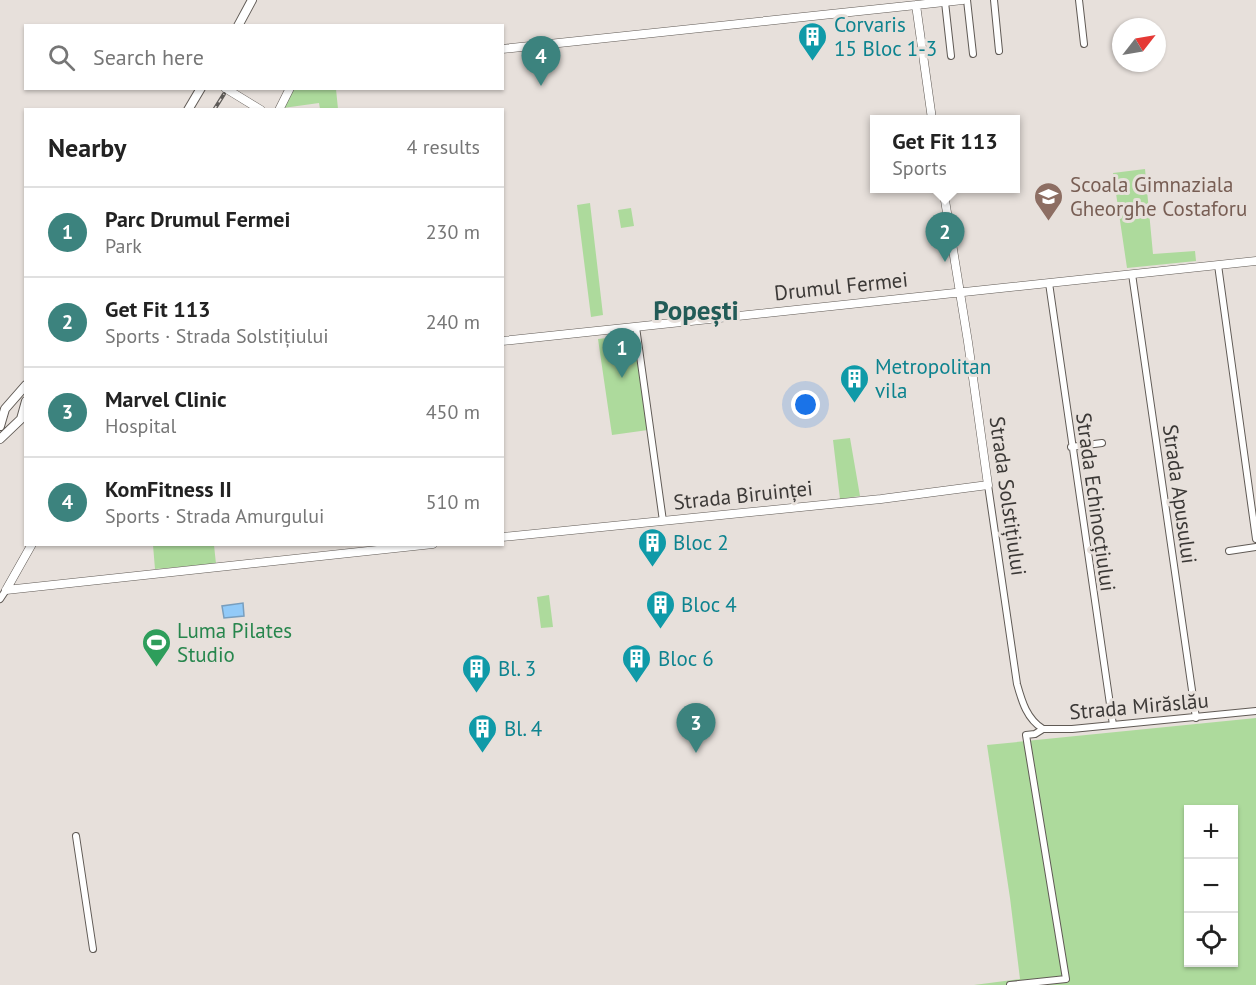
<!DOCTYPE html>
<html lang="en">
<head>
<meta charset="utf-8">
<style>
	:root { --surface:#fff; --page:#f6f6f6; --text:#222; --muted:#767676; --line:#e0e0e0; --accent:#3c837e }
	body { margin:0; font-family:"PT Sans",sans-serif; background:var(--page); color:var(--text) }
	.controls { position:absolute; right:18px; bottom:18px; display:grid; overflow:hidden; border-radius:0px; box-shadow:0 2px 4px #0004 }
	.controls button { width:54px; height:54px; display:grid; place-items:center; padding:0; border:0; border-bottom:2px solid var(--line); background:var(--surface); color:var(--text); font:30px sans-serif }
	.compass { position:absolute; left:1112px; top:18px; width:54px; height:54px; border-radius:50%; background:var(--surface); box-shadow:0 2px 4px #0004; rotate:59deg }
	.you { position:absolute; left:806px; top:405px; width:21px; height:21px; margin:-15px; border:4px solid #fff; border-radius:50%; background:#1a73e8; box-shadow:0 0 0 9px #1a73e833 }
	.badge { display:grid; place-items:center; width:39px; height:39px; border-radius:50%; background:var(--accent); color:#fff; font-size:20px; font-weight:700 }
	.pin { position:absolute; translate:-50% -50px; filter:drop-shadow(0 2px 3px #0008) }
	.pin::after { content:''; position:absolute; top:32px; width:21px; height:18px; background:inherit; clip-path:polygon(0 0,100% 0,50% 100%) }
	.popup { position:absolute; left:870px; top:115px; width:150px; height:78px; box-sizing:border-box; display:grid; place-content:center; border-radius:0px; background:var(--surface); filter:drop-shadow(0 2px 4px #0005); font-size:20px; white-space:nowrap; color:var(--muted) }
	.popup b { font-size:22px; color:var(--text) }
	.popup::after { content:''; position:absolute; left:50%; top:100%; margin-left:-12px; border:12px solid transparent; border-top-color:var(--surface) }
	.list { margin:0; padding:0; list-style:none }
	h2 { display:flex; justify-content:space-between; align-items:center; height:78px; margin:0; padding:0 24px; font-size:26px }
	h2 small { font-size:20px; font-weight:400; color:var(--muted) }
	.list li { display:grid; grid-template-columns:39px 1fr auto; gap:18px; align-items:center; box-sizing:border-box; height:90px; padding:0 24px; border-top:2px solid var(--line) }
	.list b { display:block; font-size:22px; white-space:nowrap }
	.list p { margin:0; font-size:20px; white-space:nowrap; color:var(--muted) }
	.list em { font-size:20px; font-style:normal; color:var(--muted) }
	.icon { flex:none; width:33px; height:33px; fill:none; stroke:currentColor; stroke-width:2; stroke-linecap:round; stroke-linejoin:round }
	.map { position:relative; flex:none; width:1256px; height:985px; overflow:hidden }
	.search { position:absolute; background:var(--surface); box-shadow:0 2px 4px #0004; left:24px; top:24px; width:480px; height:66px; display:flex; align-items:center; gap:15px; box-sizing:border-box; padding:0 21px; border-radius:0px; color:var(--muted); font-size:22px }
	.panel { position:absolute; background:var(--surface); box-shadow:0 2px 4px #0004; left:24px; top:108px; width:480px; height:438px; border-radius:0px }
	.map>svg:first-child { display:block }
	.green { fill:#adda9c; fill-rule:evenodd }
	.water { fill:#92caf8; stroke:#789ebe; stroke-width:1.5 }
	.lines { fill:none; stroke-linecap:round; stroke-linejoin:round }
	.minor-casing { stroke:#605a55; stroke-width:8 }
	.tertiary-casing { stroke:#605a55; stroke-width:9 }
	.secondary-casing { stroke:#605a55; stroke-width:10 }
	.minor { stroke:#fff; stroke-width:6 }
	.tertiary { stroke:#fff; stroke-width:8 }
	.secondary { stroke:#fff; stroke-width:8 }
	.rail-casing { stroke:#5e5b58; stroke-width:4 }
	.rail { stroke:#e7e0db; stroke-width:1.5; stroke-dasharray:4.5; stroke-linecap:butt }
	.labels { text-anchor:middle; dominant-baseline:central; stroke-width:6; stroke-linejoin:round; paint-order:stroke }
	.culture-label { font-size:21px; fill:#0d838f; stroke:#e7e0db; text-anchor:start }
	.education-label { font-size:21px; fill:#785e54; stroke:#e7e0db; text-anchor:start }
	.street-label { font-size:21px; fill:#3c3937; stroke:#e7e0db }
	.leisure-label { font-size:21px; fill:#27864d; stroke:#e7e0db; text-anchor:start }
	.district-label { font-size:27px; font-weight:bold; fill:#225b57; stroke:#e7e0db }
</style>
</head>
<body>
<div class="map">
<svg width="1256" height="985" viewBox="0 0 1256 985">
	<rect width="100%" height="100%" fill="#e7e0db"/>
	<path class="green" d="M 293,89 L 336,89 L 338,109 L 320,109 L 319,103 L 283,108 Z
		M 1145,169 L 1153,254 L 1195,251 L 1196,261 L 1127,268 L 1113,173 Z
		M 590,203 L 603,315 L 591,317 L 577,205 Z
		M 631,208 L 634,226 L 621,228 L 618,210 Z
		M 634,335 L 648,430 L 612,435 L 598,339 Z
		M 850,438 L 860,496 L 840,499 L 833,440 Z
		M 153,545 L 214,545 L 216,564 L 155,569 Z
		M 549,595 L 553,627 L 541,628 L 537,597 Z
		M 1256,718 L 1256,985 L 974,985 L 1020,979 L 1010,898 L 987,745 ZM 1188,810 L 1234,810 L 1234,962 L 1188,962 Z"/>
	<path class="water" d="M 243,603 L 244,616 L 224,618 L 222,606 Z"/>
	<g class="lines">
		<defs>
			<path id="minor" d="M 967,0 L 973,54
				M 994,0 L 999,51
				M 1079,0 L 1084,44
				M 945,2 L 951,56
				M 1218,265 L 1256,539
				M 1132,274 L 1196,718
				M 1049,283 L 1113,725
				M 636,327 L 663,521
				M 1071,447 L 1102,443
				M 988,485 L 1017,684 C 1022,702 1027,719 1043,729
				M 1229,551 L 1256,547
				M 0,599 L 6,590
				M 76,836 L 93,949
				M 1010,985 L 1066,979 L 1026,735 L 1035,734 L 1043,729 L 1072,729 L 1256,711"/>
			<path id="tertiary" d="M 916,5 L 932,119
				M 502,49 L 963,0
				M 225,88 L 261,110
				M 279,110 L 290,88
				M 502,341 L 1256,261
				M 502,537 L 881,499 L 988,485 L 968,342 L 943,188
				M 6,590 L 433,544
				M 6,590 L 32,544"/>
			<path id="secondary" d="M 238,26 L 252,0
				M 188,110 L 201,88
				M 0,426 L 5,409 L 26,385
				M 0,439 L 21,419 L 26,401"/>
		</defs>
		<use href="#minor" class="minor-casing"/>
		<use href="#tertiary" class="tertiary-casing"/>
		<use href="#secondary" class="secondary-casing"/>
		<use href="#minor" class="minor"/>
		<use href="#tertiary" class="tertiary"/>
		<use href="#secondary" class="secondary"/>
		<defs>
			<path id="rail" d="M 214,110 L 224,94"/>
		</defs>
		<use href="#rail" class="rail-casing"/>
		<use href="#rail" class="rail"/>
	</g>
	<defs>
		<symbol id="building-pin" viewBox="-11 -11 22 30"><path d="M0 17L-7.5 6A9.5 9.5 0 1 1 7.5 6Z" fill="#0f9aa8" stroke="#e7e0db"/><path d="M-4-6H4V6H1V3H-1V6H-4ZM-2.5-4.3h1.7v1.8h-1.7ZM.8-4.3h1.7v1.8H.8ZM-2.5-1h1.7V.8h-1.7ZM.8-1h1.7V.8H.8Z" fill="#fff"/></symbol>
		<symbol id="school-pin" viewBox="-11 -11 22 30"><path d="M0 17L-7.5 6A9.5 9.5 0 1 1 7.5 6Z" fill="#8d6e63" stroke="#e7e0db"/><path d="M0-5L7-2L0 1L-7-2ZM-4 1L0 2.5L4 1V4Q0 6-4 4Z" fill="#fff"/></symbol>
		<symbol id="stadium-pin" viewBox="-11 -11 22 30"><path d="M0 17L-7.5 6A9.5 9.5 0 1 1 7.5 6Z" fill="#2e9e5b" stroke="#e7e0db"/><path d="M0-5a6.5 5 0 1 0 0 10a6.5 5 0 1 0 0-10ZM-3.5-1.8h7v3.6h-7Z" fill="#fff"/></symbol>
	</defs>
	<g fill-rule="evenodd">
		<use href="#building-pin" x="796" y="20" width="33" height="45"/>
		<use href="#school-pin" x="1032" y="180" width="33" height="45"/>
		<use href="#building-pin" x="838" y="362" width="33" height="45"/>
		<use href="#building-pin" x="636" y="526" width="33" height="45"/>
		<use href="#building-pin" x="644" y="588" width="33" height="45"/>
		<use href="#stadium-pin" x="140" y="626" width="33" height="45"/>
		<use href="#building-pin" x="620" y="642" width="33" height="45"/>
		<use href="#building-pin" x="460" y="652" width="33" height="45"/>
		<use href="#building-pin" x="466" y="712" width="33" height="45"/>
	</g>
	<g class="labels">
		<g class="culture-label">
			<text x="834" y="24">Corvaris<tspan x="834" dy="24">15 Bloc 1-3</tspan></text>
			<text x="875" y="366">Metropolitan<tspan x="875" dy="24">vila</tspan></text>
			<text x="673" y="542">Bloc 2</text>
			<text x="681" y="604">Bloc 4</text>
			<text x="658" y="658">Bloc 6</text>
			<text x="498" y="668">Bl. 3</text>
			<text x="504" y="728">Bl. 4</text>
		</g>
		<g class="education-label">
			<text x="1070" y="184">Scoala Gimnaziala<tspan x="1070" dy="24">Gheorghe Costaforu</tspan></text>
		</g>
		<g class="street-label">
			<text transform="translate(841 286) rotate(-6)">Drumul Fermei</text>
			<text transform="translate(1180 494) rotate(82)">Strada Apusului</text>
			<text transform="translate(743 495) rotate(-6)">Strada Biruinței</text>
			<text transform="translate(1008 496) rotate(82)">Strada Solstițiului</text>
			<text transform="translate(1096 502) rotate(82)">Strada Echinocțiului</text>
			<text transform="translate(1139 706) rotate(-5)">Strada Mirăslău</text>
		</g>
		<g class="leisure-label">
			<text x="177" y="630">Luma Pilates<tspan x="177" dy="24">Studio</tspan></text>
		</g>
		<g class="district-label">
			<text x="696" y="310">Popești</text>
		</g>
	</g>
</svg>
<div class="controls">
<button>+</button>
<button>−</button>
<button><svg class="icon" aria-label="locate" viewBox="0 0 24 24"><circle cx="12" cy="12" r="6"/><path d="M12 2v4M12 18v4M2 12h4M18 12h4"/></svg></button>
</div>
<svg class="compass" viewBox="-18 -18 36 36"><path d="M0-13l5 13h-10z" fill="#e53935"/><path d="M0 13l5-13h-10z" fill="#767676"/></svg>
<div class="you"></div>
<div class="pin badge" style="left:622px;top:378px">1</div>
<div class="pin badge" style="left:945px;top:262px">2</div>
<div class="popup"><b>Get Fit 113</b>Sports</div>
<div class="pin badge" style="left:696px;top:753px">3</div>
<div class="pin badge" style="left:541px;top:86px">4</div>
<div class="search"><svg class="icon" aria-label="search" viewBox="0 0 24 24"><circle cx="10" cy="10" r="6"/><path d="M15 15l6 6"/></svg>Search here</div>
<section class="panel">
<h2>Nearby<small>4 results</small></h2>
<ul class="list">
<li><span class="badge">1</span><div><b>Parc Drumul Fermei</b><p>Park</p></div><em>230 m</em></li>
<li><span class="badge">2</span><div><b>Get Fit 113</b><p>Sports · Strada Solstițiului</p></div><em>240 m</em></li>
<li><span class="badge">3</span><div><b>Marvel Clinic</b><p>Hospital</p></div><em>450 m</em></li>
<li><span class="badge">4</span><div><b>KomFitness II</b><p>Sports · Strada Amurgului</p></div><em>510 m</em></li>
</ul>
</section>
</div>
</body>
</html>
